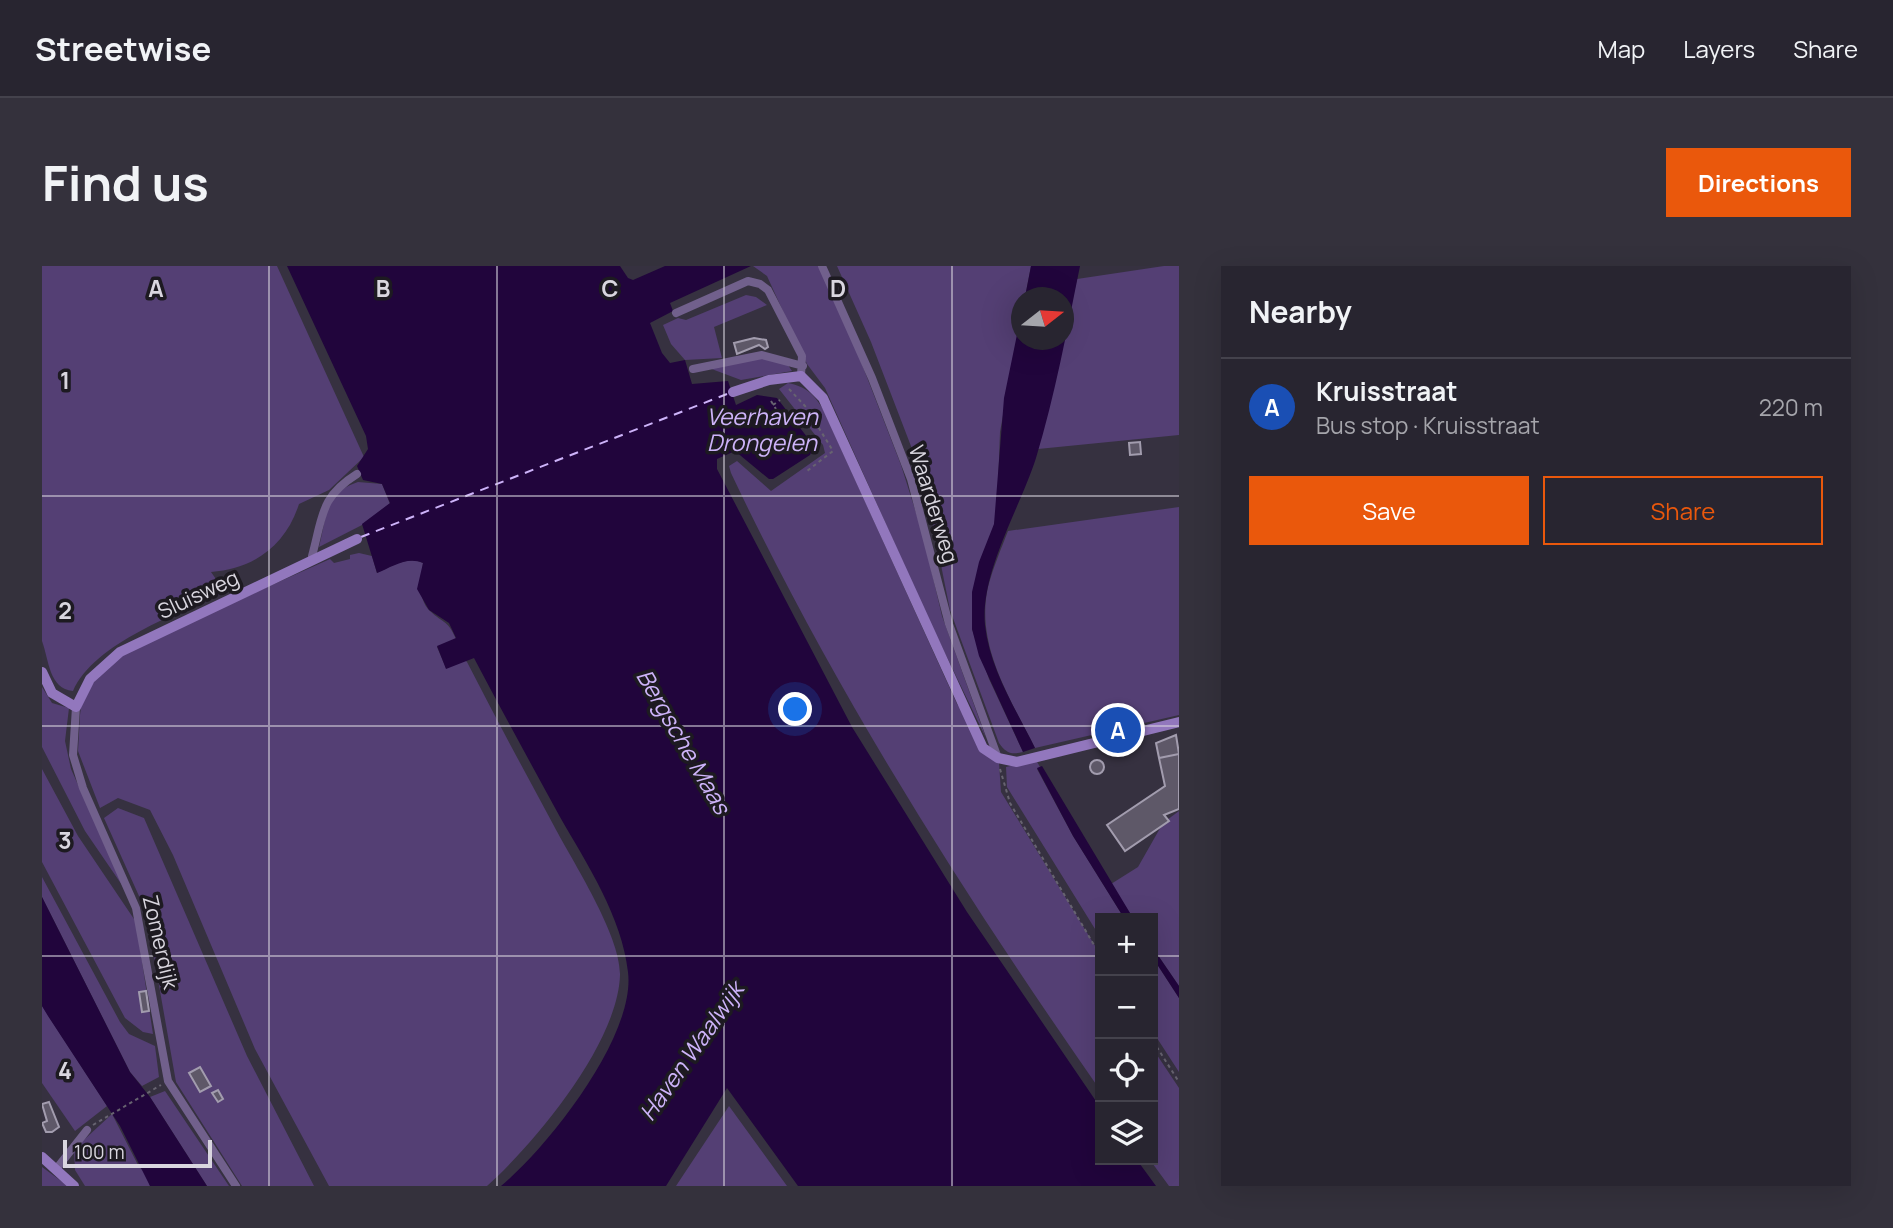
<!DOCTYPE html>
<html lang="en">
<head>
<meta charset="utf-8">
<style>
	:root { --surface:#282530; --page:#34313c; --text:#f1f3f6; --muted:#a5a5ab; --line:#44424c; --accent:#ea580c }
	body { margin:0; font-family:Manrope,sans-serif; background:var(--page); color:var(--text) }
	.controls { position:absolute; right:21px; bottom:21px; display:grid; overflow:hidden; border-radius:0px; box-shadow:0 7px 28px #0002 }
	.controls button { width:63px; height:63px; display:grid; place-items:center; padding:0; border:0; border-bottom:2px solid var(--line); background:var(--surface); color:var(--text); font:35px sans-serif }
	.compass { position:absolute; left:969px; top:21px; width:63px; height:63px; border-radius:50%; background:var(--surface); box-shadow:0 7px 28px #0002; rotate:73deg }
	.scale { position:absolute; left:21px; bottom:18px; width:149px; box-sizing:border-box; padding-left:7px; border:4px solid #d9d6df; border-top:0; font-size:19px; line-height:24px; white-space:nowrap; color:#d9d6df; -webkit-text-stroke:5px #1d1a21; paint-order:stroke }
	.you { position:absolute; left:754px; top:444px; width:24px; height:24px; margin:-18px; border:5px solid #fff; border-radius:50%; background:#1a73e8; box-shadow:0 0 0 10px #1a73e833 }
	.badge { display:grid; place-items:center; width:46px; height:46px; border-radius:50%; background:var(--accent); color:#fff; font-size:23px; font-weight:700 }
	.pin { position:absolute; translate:-50% -50%; border:4px solid #fff; box-shadow:0 2px 7px #0006 }
	.list { margin:0; padding:0; list-style:none }
	h2 { display:flex; justify-content:space-between; align-items:center; height:91px; margin:0; padding:0 28px; font-size:30px }
	h2 small { font-size:23px; font-weight:400; color:var(--muted) }
	.list li { display:grid; grid-template-columns:46px 1fr auto; gap:21px; align-items:center; box-sizing:border-box; height:98px; padding:0 28px; border-top:2px solid var(--line) }
	.list b { display:block; font-size:26px; white-space:nowrap }
	.list p { margin:0; font-size:23px; white-space:nowrap; color:var(--muted) }
	.list em { font-size:23px; font-style:normal; color:var(--muted) }
	.actions { display:flex; gap:14px; padding:21px 28px }
	.actions a { flex:1; padding:16px 0; border:2px solid var(--accent); border-radius:0px; text-align:center; font-size:24px; color:var(--accent) }
	.actions .main { background:var(--accent); color:#fff }
	.icon { flex:none; width:38px; height:38px; fill:none; stroke:currentColor; stroke-width:2; stroke-linecap:round; stroke-linejoin:round }
	.map { position:relative; flex:none; width:1137px; height:920px; overflow:hidden; border-radius:0px }
	header { display:flex; align-items:center; gap:42px; box-sizing:border-box; height:98px; padding:0 35px; background:var(--surface); border-bottom:2px solid var(--line) }
	header strong { font-size:33px }
	nav { display:flex; gap:38px; margin-inline-start:auto; font-size:24px }
	.intro { display:flex; align-items:center; justify-content:space-between; box-sizing:border-box; height:168px; padding:0 42px }
	h1 { margin:0; font-size:49px }
	.button { padding:18px 32px; border-radius:0px; background:var(--accent); color:#fff; font-size:24px; font-weight:700 }
	main { display:flex; gap:42px; padding:0 42px }
	aside { flex:1; background:var(--surface); border-radius:0px; box-shadow:0 7px 28px #0002 }
	.map>svg:first-child { display:block }
	.green { fill:#543f74 }
	.water { fill:#21053c }
	.lines { fill:none; stroke-linecap:round; stroke-linejoin:round }
	.ferry { stroke:#cdb3f9; stroke-width:2; stroke-dasharray:9 7; stroke-linecap:butt }
	.building { fill:#5e5868; stroke:#a29cae; stroke-width:2 }
	.path { stroke:#676370; stroke-width:2; stroke-dasharray:3.5 3.5; stroke-linecap:butt }
	.street { stroke:#71608c; stroke-width:8 }
	.secondary { stroke:#9277bd; stroke-width:10 }
	.grid { fill:none; stroke:#d9d6df; stroke-width:2; stroke-opacity:0.55 }
	.labels { text-anchor:middle; dominant-baseline:central; stroke-width:7; stroke-linejoin:round; paint-order:stroke }
	.street-label { font-size:21px; fill:#d9d6df; stroke:#1d1a21 }
	.water-label { font-size:23px; font-style:italic; fill:#cdb3f9; stroke:#1d1a21 }
	.grid-label { font-size:23px; text-anchor:middle; font-weight:bold; fill:#d9d6df; stroke:#1d1a21; stroke-width:7; stroke-linejoin:round; paint-order:stroke }
</style>
</head>
<body>
<header>
<strong>Streetwise</strong>
<nav><a>Map</a><a>Layers</a><a>Share</a></nav>
</header>
<div class="intro"><h1>Find us</h1><a class="button">Directions</a></div>
<main>
<div class="map">
<svg width="1137" height="920" viewBox="0 0 1137 920">
	<rect width="100%" height="100%" fill="#363140"/>
	<path class="green" d="M 0,0 L 235,0 L 322,191 L 287,224 L 257,238 C 244,279 212,303 169,306 L 183,326 C 136,348 53,376 31,425 C 7,423 7,394 0,375 Z
		M 711,0 L 777,0 L 814,83 L 859,199 L 881,269 L 900,350 L 944,472 L 886,352 L 783,122 L 765,98 L 725,10 Z
		M 795,0 L 989,0 L 983,31 L 980,32 L 979,49 L 958,166 L 955,245 L 930,363 L 947,413 L 981,486 C 969,489 964,487 957,477 L 908,344 L 882,214 L 829,76 Z
		M 1122,0 L 1137,0 L 1137,169 L 996,183 L 1035,13 Z
		M 704,29 L 714,31 L 725,39 L 672,61 L 680,92 L 643,94 L 629,78 L 621,59 L 636,52 L 644,54 Z
		M 724,92 L 746,99 L 750,105 L 699,114 L 667,102 Z
		M 746,117 C 764,121 771,127 781,143 L 915,438 L 957,497 L 959,526 L 1058,688 L 1058,824 C 921,627 792,425 689,207 L 687,200 L 695,195 L 729,225 L 783,187 L 781,179 L 737,123 Z
		M 316,216 L 340,218 L 348,238 L 320,259 L 277,281 C 285,250 282,227 316,216 Z
		M 1137,241 L 1137,449 L 993,482 C 968,432 933,379 946,321 C 951,302 959,283 966,265 Z
		M 317,287 L 330,290 L 335,307 C 350,300 365,290 381,297 C 380,313 375,333 388,345 C 402,358 406,354 414,373 L 395,381 L 404,402 L 423,394 L 425,396 C 453,451 483,506 512,560 C 531,596 579,670 578,709 C 576,777 494,876 445,920 L 287,920 L 213,783 L 131,589 L 108,544 L 76,532 L 58,542 L 36,485 L 38,449 L 40,434 L 46,423 L 69,396 L 105,375 L 288,293 L 292,297 L 308,293 L 308,289 Z
		M 0,421 L 10,437 L 27,442 L 23,475 L 29,503 L 82,622 L 43,565 L 0,481 Z
		M 994,494 L 998,501 L 995,503 L 1031,570 L 1082,652 L 1058,652 L 1058,671 L 965,521 L 964,501 Z
		M 0,503 L 36,570 L 94,656 L 111,768 L 101,766 L 83,752 L 0,596 Z
		M 76,542 L 102,552 L 205,790 L 272,920 L 200,920 L 134,816 L 108,668 L 97,630 L 62,552 Z
		M 1137,545 L 1137,720 L 1111,682 L 1111,652 L 1091,652 L 1069,618 L 1096,601 L 1121,557 Z
		M 0,611 L 78,756 L 87,768 L 113,780 L 117,811 L 100,820 L 88,806 L 0,631 Z
		M 1111,692 L 1137,732 L 1137,806 L 1111,766 Z
		M 0,740 L 65,840 L 33,865 L 0,817 Z
		M 1111,783 L 1137,822 L 1137,920 L 1127,920 L 1108,894 L 1111,894 Z
		M 123,825 L 187,920 L 165,920 L 108,831 Z
		M 687,840 L 745,920 L 634,920 Z
		M 70,848 L 97,901 L 104,907 L 108,920 L 43,920 L 33,904 L 32,883 Z
		M 0,901 L 26,920 L 0,920 Z"/>
	<path class="water" d="M 245,0 L 578,0 L 586,12 L 591,14 L 623,0 L 709,0 L 628,37 L 631,45 L 608,57 L 620,87 L 628,97 L 643,94 L 650,118 L 686,115 L 694,139 L 715,129 L 735,132 L 772,180 L 768,189 L 731,213 L 727,213 L 693,185 L 675,193 L 675,203 L 810,461 L 925,646 L 1058,841 L 1058,894 L 1095,894 L 1114,920 L 756,920 L 685,822 L 624,920 L 459,920 C 506,881 594,770 586,706 C 580,651 545,598 518,551 C 489,498 460,445 432,392 L 404,403 L 395,380 L 414,372 L 407,357 L 387,344 L 375,323 L 381,297 C 365,290 350,301 335,307 L 320,258 L 348,237 L 340,218 L 321,214 L 315,200 L 326,183 L 324,170 Z
		M 989,0 L 1038,0 C 1025,64 1013,129 994,192 C 978,242 938,307 943,359 C 948,404 974,443 993,482 L 981,486 L 937,390 L 930,363 L 930,326 L 937,296 L 952,258 L 962,132 L 979,49 L 980,74 L 1022,74 L 1022,32 L 983,31 Z
		M 1000,500 L 1091,652 L 1082,652 L 1031,570 L 995,502 Z
		M 0,631 L 88,806 L 108,831 L 165,920 L 108,920 L 78,860 L 6,750 L 0,740 Z
		M 1111,682 L 1137,720 L 1137,732 L 1111,692 Z"/>
	<g class="lines">
		<path class="ferry" d="M 319,271 L 685,128"/>
	</g>
	<path class="building" d="M 712,72 L 724,74 L 726,81 L 723,83 L 717,79 L 695,88 L 692,77 Z
		M 1098,176 L 1099,188 L 1088,189 L 1087,177 Z
		M 1134,469 L 1137,488 L 1117,492 L 1114,477 Z
		M 1137,488 L 1137,543 L 1122,549 L 1127,555 L 1083,585 L 1065,559 L 1123,520 L 1117,492 Z
		M1048 501a7 7 0 1 1 14 0a7 7 0 1 1-14 0Z
		M 104,725 L 107,745 L 100,746 L 97,726 Z
		M 158,801 L 169,820 L 158,826 L 147,807 Z
		M 176,824 L 181,833 L 176,836 L 170,827 Z
		M 7,836 L 17,861 L 10,866 L 4,866 L 0,857 L 5,855 L 0,838 Z"/>
	<g class="lines">
		<path class="path" d="M 747,123 L 764,141 L 791,185 L 765,205
			M 729,135 L 734,143
			M 731,139 L 738,134
			M 958,503 L 968,537 L 1058,689
			M 1111,775 L 1137,816
			M 51,859 L 119,819"/>
		<path class="street" d="M 780,0 L 830,112 L 869,213 L 907,358 L 956,492
			M 634,47 L 706,15 L 718,18 L 726,24 L 760,90 L 759,110
			M 651,103 L 720,89 L 761,100
			M 272,294 L 270,290 C 281,250 278,231 315,208
			M 34,441 L 31,489 L 41,522 L 94,642 L 126,815 L 194,920
			M 15,902 L 45,864"/>
		<path class="secondary" d="M 691,126 L 727,114 L 759,110 L 781,132 L 941,482 L 956,492 L 975,496 L 1137,456
			M 0,406 L 10,427 L 34,441 L 48,413 L 78,386 L 315,273
			M 0,891 L 32,920"/>
	</g>
	<path class="grid" d="M 227,0 L 227,920M 455,0 L 455,920M 682,0 L 682,920M 910,0 L 910,920M 0,230 L 1137,230M 0,460 L 1137,460M 0,690 L 1058,690M 1111,690 L 1137,690"/>
	<g class="labels">
		<g class="street-label">
			<text transform="translate(892 238) rotate(73)">Waarderweg</text>
			<text transform="translate(156 328) rotate(-25)">Sluisweg</text>
			<text transform="translate(119 676) rotate(77)">Zomerdijk</text>
		</g>
		<g class="water-label">
			<text x="720" y="150">Veerhaven<tspan x="720" dy="26">Drongelen</tspan></text>
			<text transform="translate(642 475) rotate(60)">Bergsche Maas</text>
			<text transform="translate(649 785) rotate(-55)">Haven Waalwijk</text>
		</g>
	</g>
	<g class="grid-label">
		<text x="114" y="31">A</text>
		<text x="341" y="31">B</text>
		<text x="568" y="31">C</text>
		<text x="796" y="31">D</text>
		<text x="23" y="123">1</text>
		<text x="23" y="353">2</text>
		<text x="23" y="583">3</text>
		<text x="23" y="813">4</text>
	</g>
</svg>
<div class="controls">
<button>+</button>
<button>−</button>
<button><svg class="icon" aria-label="locate" viewBox="0 0 24 24"><circle cx="12" cy="12" r="6"/><path d="M12 2v4M12 18v4M2 12h4M18 12h4"/></svg></button>
<button><svg class="icon" aria-label="layers" viewBox="0 0 24 24"><path d="M12 4l9 5-9 5-9-5zM3 14l9 5 9-5"/></svg></button>
</div>
<svg class="compass" viewBox="-18 -18 36 36"><path d="M0-13l5 13h-10z" fill="#e53935"/><path d="M0 13l5-13h-10z" fill="#a5a5ab"/></svg>
<div class="scale">100 m</div>
<div class="you"></div>
<div class="pin badge" style="left:1076px;top:464px;background:#1a4fb4">A</div>
</div>
<aside>
<h2>Nearby<small></small></h2>
<ul class="list">
<li><span class="badge" style="background:#1a4fb4">A</span><div><b>Kruisstraat</b><p>Bus stop · Kruisstraat</p></div><em>220 m</em></li>
</ul>
<div class="actions"><a class="main">Save</a><a>Share</a></div>
</aside>
</main>
</body>
</html>
